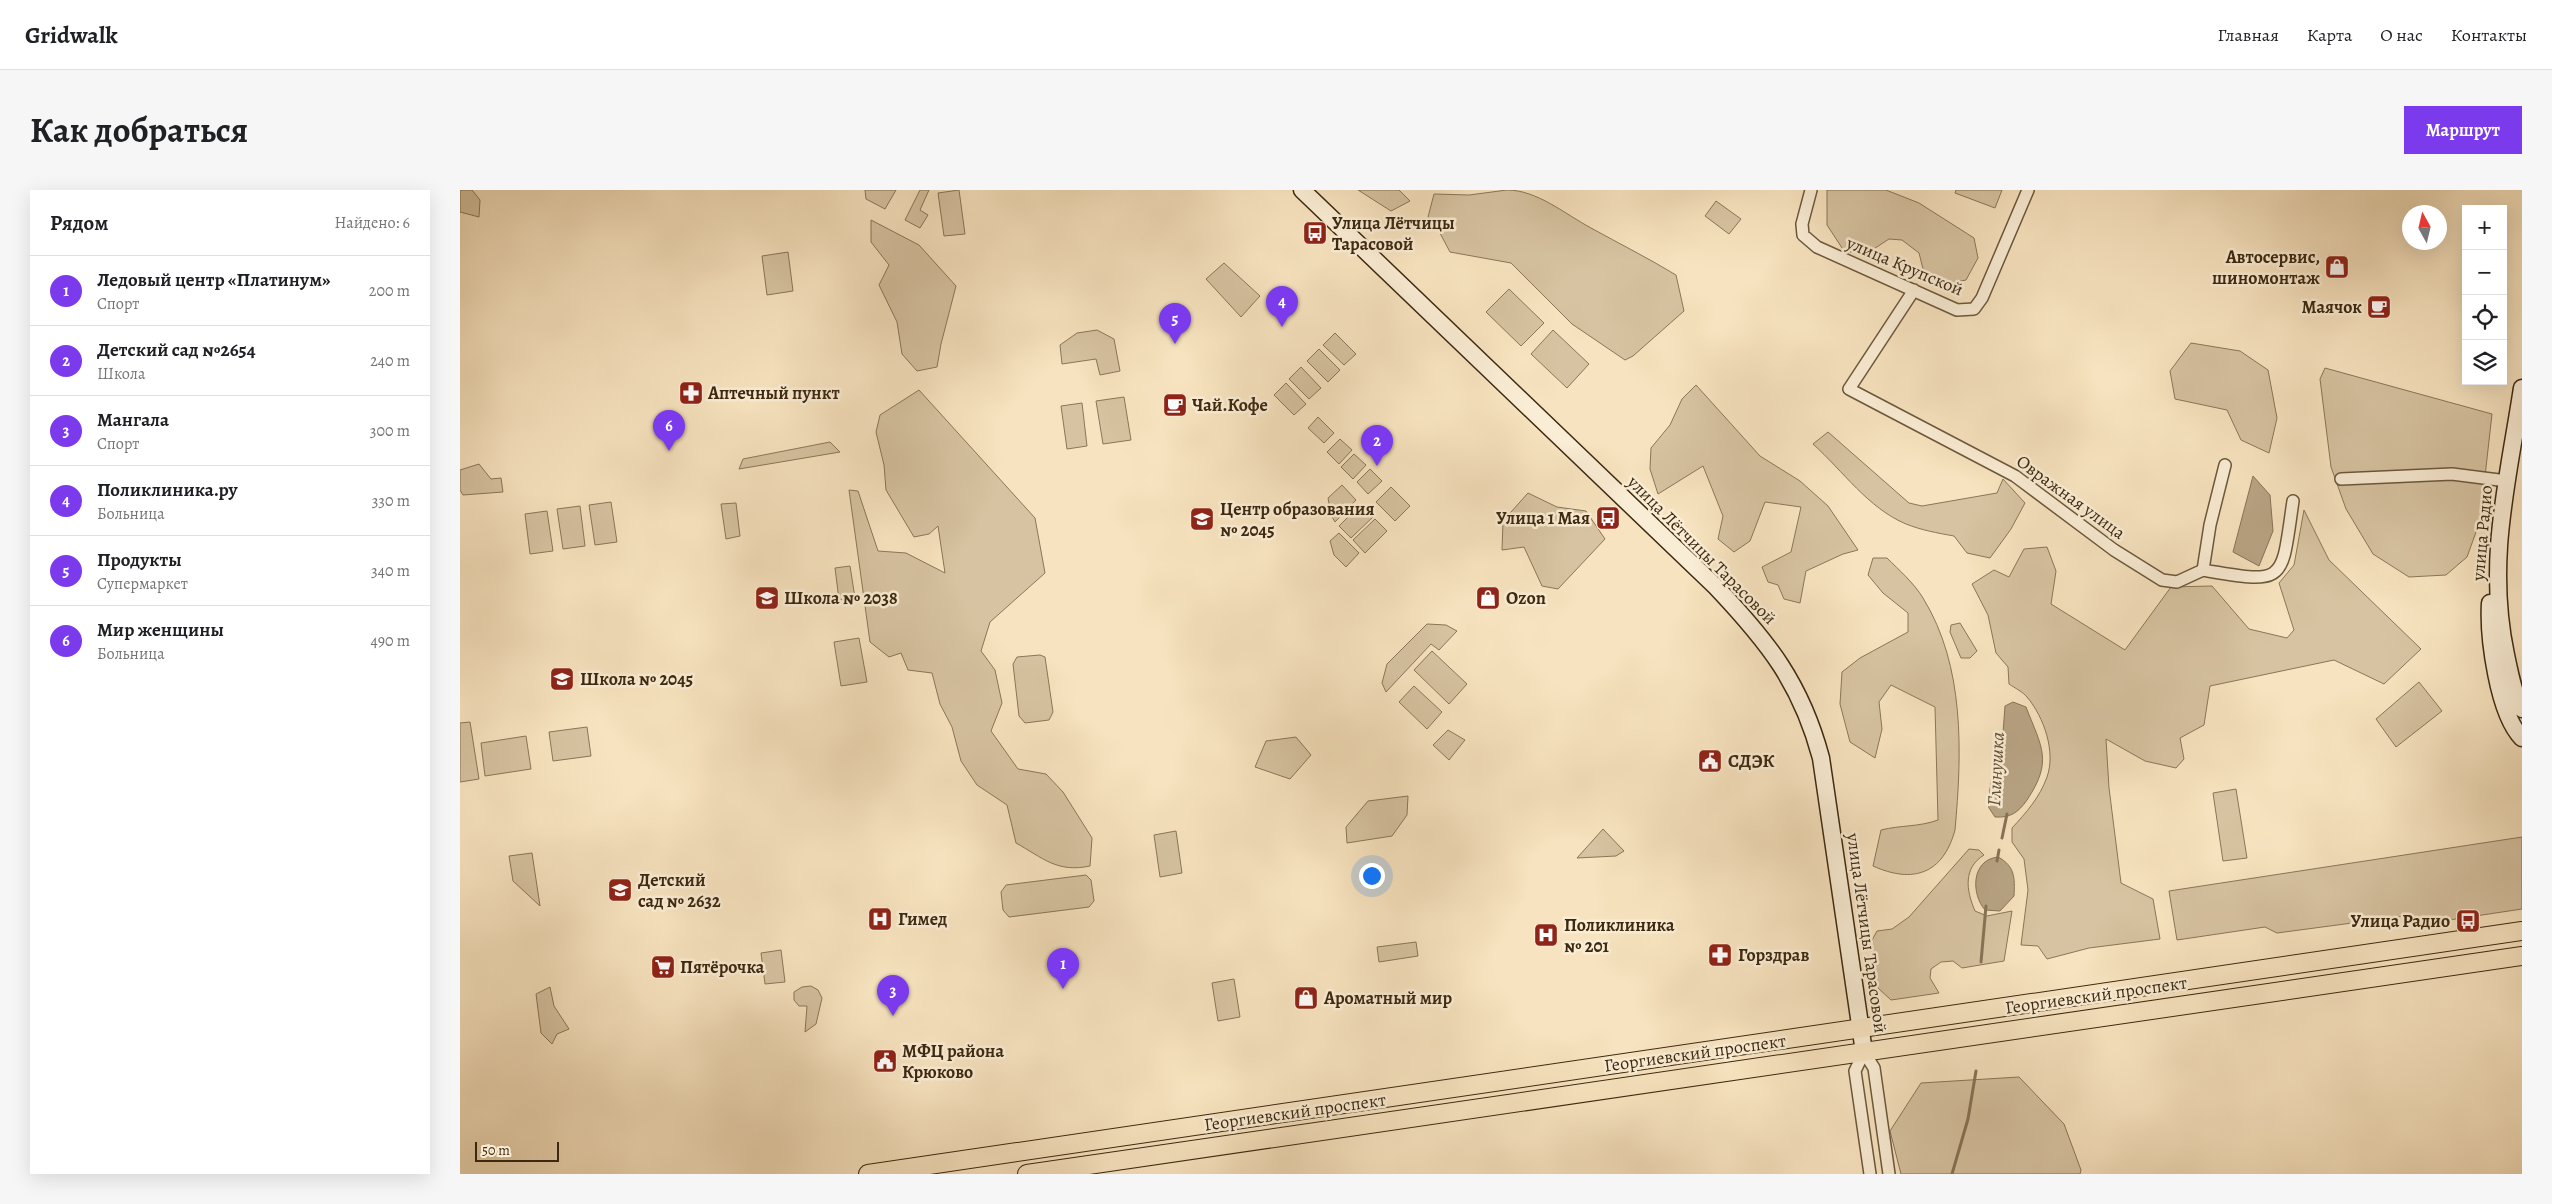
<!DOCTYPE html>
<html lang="ru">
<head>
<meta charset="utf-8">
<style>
	:root { --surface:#fff; --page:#f6f6f6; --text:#202124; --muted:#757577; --line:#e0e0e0; --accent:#7c3aed }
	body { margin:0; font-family:Alegreya,serif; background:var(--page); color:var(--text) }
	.controls { position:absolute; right:15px; top:15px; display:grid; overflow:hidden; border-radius:0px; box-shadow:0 5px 20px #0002 }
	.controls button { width:45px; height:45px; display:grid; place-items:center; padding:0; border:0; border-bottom:1px solid var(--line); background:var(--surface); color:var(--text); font:25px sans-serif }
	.compass { position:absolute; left:1942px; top:15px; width:45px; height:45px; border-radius:50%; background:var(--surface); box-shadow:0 5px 20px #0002; rotate:352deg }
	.scale { position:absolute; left:15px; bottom:12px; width:84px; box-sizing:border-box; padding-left:5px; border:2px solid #3d2910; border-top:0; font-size:14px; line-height:18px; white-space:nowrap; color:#3d2910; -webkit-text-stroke:4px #faedd5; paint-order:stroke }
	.you { position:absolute; left:911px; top:685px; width:18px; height:18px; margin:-12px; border:4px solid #fff; border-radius:50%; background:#1a73e8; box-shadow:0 0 0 8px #1a73e833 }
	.badge { display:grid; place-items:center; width:32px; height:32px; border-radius:50%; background:var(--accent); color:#fff; font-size:16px; font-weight:700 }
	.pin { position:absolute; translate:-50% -41px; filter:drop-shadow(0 1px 2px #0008) }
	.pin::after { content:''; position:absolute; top:26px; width:18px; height:15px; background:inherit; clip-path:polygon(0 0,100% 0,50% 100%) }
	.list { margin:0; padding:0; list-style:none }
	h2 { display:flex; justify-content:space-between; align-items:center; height:65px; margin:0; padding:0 20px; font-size:21px }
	h2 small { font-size:16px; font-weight:400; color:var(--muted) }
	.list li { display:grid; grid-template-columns:32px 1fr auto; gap:15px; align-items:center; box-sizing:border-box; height:70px; padding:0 20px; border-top:1px solid var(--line) }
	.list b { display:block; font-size:19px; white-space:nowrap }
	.list p { margin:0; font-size:16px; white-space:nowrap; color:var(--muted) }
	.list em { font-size:16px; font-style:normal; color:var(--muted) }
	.icon { flex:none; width:28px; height:28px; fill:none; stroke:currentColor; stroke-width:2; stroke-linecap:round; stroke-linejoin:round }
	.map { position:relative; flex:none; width:2062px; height:984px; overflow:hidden; border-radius:0px }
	header { display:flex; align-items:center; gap:30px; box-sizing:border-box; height:70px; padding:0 25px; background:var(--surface); border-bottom:1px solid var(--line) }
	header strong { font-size:24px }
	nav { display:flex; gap:28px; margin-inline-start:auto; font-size:18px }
	.intro { display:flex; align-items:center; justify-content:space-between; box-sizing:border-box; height:120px; padding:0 30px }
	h1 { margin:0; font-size:35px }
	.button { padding:12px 22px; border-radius:0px; background:var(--accent); color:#fff; font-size:18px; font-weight:700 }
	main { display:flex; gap:30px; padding:0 30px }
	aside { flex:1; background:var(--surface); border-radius:0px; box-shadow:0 5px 20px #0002 }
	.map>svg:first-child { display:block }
	.green { fill:#d7c3a1; stroke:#8a7658 }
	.water { fill:#b8a484; stroke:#877356 }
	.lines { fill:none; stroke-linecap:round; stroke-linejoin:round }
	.stream { stroke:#877356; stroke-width:3 }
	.minor-casing { stroke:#6c583c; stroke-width:14 }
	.secondary-casing { stroke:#3d2910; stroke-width:19 }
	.primary-casing { stroke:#3d2910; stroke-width:20 }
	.minor { stroke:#faedd5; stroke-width:11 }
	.secondary { stroke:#faedd5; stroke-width:16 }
	.primary { stroke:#f7e3bf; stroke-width:18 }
	.labels { text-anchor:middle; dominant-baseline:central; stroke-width:5; stroke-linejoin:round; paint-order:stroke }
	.poi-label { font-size:18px; font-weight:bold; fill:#3d2910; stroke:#faedd5; text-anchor:start }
	.street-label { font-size:18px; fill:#3d2910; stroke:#faedd5 }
	.water-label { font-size:19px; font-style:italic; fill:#624e33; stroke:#faedd5 }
</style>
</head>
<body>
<header>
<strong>Gridwalk</strong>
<nav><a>Главная</a><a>Карта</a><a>О нас</a><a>Контакты</a></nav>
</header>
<div class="intro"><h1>Как добраться</h1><a class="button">Маршрут</a></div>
<main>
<aside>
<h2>Рядом<small>Найдено: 6</small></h2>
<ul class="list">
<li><span class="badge">1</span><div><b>Ледовый центр «Платинум»</b><p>Спорт</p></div><em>200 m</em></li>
<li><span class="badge">2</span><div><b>Детский сад №2654</b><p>Школа</p></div><em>240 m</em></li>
<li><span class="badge">3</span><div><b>Мангала</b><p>Спорт</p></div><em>300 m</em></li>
<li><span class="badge">4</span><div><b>Поликлиника.ру</b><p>Больница</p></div><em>330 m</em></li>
<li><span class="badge">5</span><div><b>Продукты</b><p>Супермаркет</p></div><em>340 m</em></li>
<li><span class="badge">6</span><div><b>Мир женщины</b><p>Больница</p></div><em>490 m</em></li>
</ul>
</aside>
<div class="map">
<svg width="2062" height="984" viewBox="0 0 2062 984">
	<rect width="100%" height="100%" fill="#f7e3bf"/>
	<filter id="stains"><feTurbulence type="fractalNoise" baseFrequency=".004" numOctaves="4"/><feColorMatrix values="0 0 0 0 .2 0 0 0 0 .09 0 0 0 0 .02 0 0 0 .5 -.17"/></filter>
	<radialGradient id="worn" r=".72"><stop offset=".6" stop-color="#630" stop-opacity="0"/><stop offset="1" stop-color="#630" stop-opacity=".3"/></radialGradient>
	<path class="green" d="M 0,0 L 12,0 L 20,10 L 19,27 L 0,22 Z
		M 405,0 L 436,0 L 425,19 L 406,9 Z
		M 460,0 L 469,0 L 460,20 L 468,25 L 460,38 L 445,30 Z
		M 499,0 L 505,44 L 484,46 L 478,3 Z
		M 898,0 L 939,0 L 950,11 L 931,21 Z
		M 1047,0 C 1077,0 1105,24 1131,38 C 1160,54 1188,68 1216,85 L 1224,121 L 1173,166 L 1165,170 L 1112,134 L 1051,73 L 990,62 L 981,45 L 968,27 L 974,4 L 1009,5 Z
		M 1367,0 L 1426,0 L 1459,13 L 1514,48 L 1518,68 L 1506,90 L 1486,94 L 1464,83 L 1459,63 L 1442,50 L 1429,49 L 1406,64 L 1384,61 L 1367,35 Z
		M 1496,0 L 1542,0 L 1535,18 L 1495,3 Z
		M 1256,11 L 1281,29 L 1269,44 L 1245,26 Z
		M 411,30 L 459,55 L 496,96 L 481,154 L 477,177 L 457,181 L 442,164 L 437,132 L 419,95 L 429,75 L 411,52 Z
		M 328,62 L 333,101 L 307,105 L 302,66 Z
		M 764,73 L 800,106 L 781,127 L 746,89 Z
		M 1049,99 L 1084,133 L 1061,156 L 1026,122 Z
		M 637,140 L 654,149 L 660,181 L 640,185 L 636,169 L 602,174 L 600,155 L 617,143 Z
		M 1093,140 L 1129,174 L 1107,198 L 1071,164 Z
		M 875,143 L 896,164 L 884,175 L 863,155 Z
		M 1731,153 L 1780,161 L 1808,180 L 1817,228 L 1809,263 L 1781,250 L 1767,220 L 1715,209 L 1710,181 Z
		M 859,159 L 880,180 L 868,192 L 847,171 Z
		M 841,177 L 861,198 L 849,209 L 829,189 Z
		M 1865,178 L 2032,224 L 2020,331 L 2007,367 L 1986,385 L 1949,387 L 1913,364 L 1886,319 L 1871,277 L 1860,189 Z
		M 826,193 L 846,214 L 834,225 L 814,205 Z
		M 1236,195 L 1300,266 L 1340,291 L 1368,316 L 1398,360 L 1383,364 L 1346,381 L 1340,413 L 1324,409 L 1318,395 L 1308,392 L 1302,377 L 1331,362 L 1341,317 L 1305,312 L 1290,351 L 1274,362 L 1258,349 L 1263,326 L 1243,276 L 1198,304 L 1190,279 L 1191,258 L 1210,235 L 1222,209 Z
		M 459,200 L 575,328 L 585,383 L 530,432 L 521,461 L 535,480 L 542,513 L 531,541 L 558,579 L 586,584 L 603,602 L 632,648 L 630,676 C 597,683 583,668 556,653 L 547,615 L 517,595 L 501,571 L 492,537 L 480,514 L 472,483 L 448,480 L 441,463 L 429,467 L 410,452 L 389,300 L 398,301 L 418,361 L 446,363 L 485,383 L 478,336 L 469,344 L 454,347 L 426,300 L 424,275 L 416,242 L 420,225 Z
		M 664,207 L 671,250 L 643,254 L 636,211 Z
		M 622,213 L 627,256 L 607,259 L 601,216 Z
		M 858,227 L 874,243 L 864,253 L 848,238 Z
		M 1368,242 L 1449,313 L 1462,316 L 1537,303 L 1543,289 L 1565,313 L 1551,339 L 1530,368 L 1507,363 L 1494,346 C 1477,343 1461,340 1446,334 C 1408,318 1383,281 1353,254 Z
		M 880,249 L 892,260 L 879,274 L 867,262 Z
		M 370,252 L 380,262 L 279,279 L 283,269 Z
		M 894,264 L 906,275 L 893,289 L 881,277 Z
		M 19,274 L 31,289 L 41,288 L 43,302 L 3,305 L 0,300 L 0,280 Z
		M 910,279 L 922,291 L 908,304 L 897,292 Z
		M 882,295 L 896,310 L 875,332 L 871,325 L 868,308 Z
		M 931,297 L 950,316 L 935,331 L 916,312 Z
		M 1068,303 L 1097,317 L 1126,321 L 1145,349 L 1098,399 L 1082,396 L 1064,357 L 1042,360 L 1043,331 Z
		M 151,312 L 157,352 L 135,355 L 129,315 Z
		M 276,313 L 280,346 L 266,349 L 261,314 Z
		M 901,314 L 914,326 L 891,348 L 879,336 Z
		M 120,316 L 125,356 L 103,359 L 97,319 Z
		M 1844,320 L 1869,370 L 1961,459 L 1924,494 L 1874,470 L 1750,496 L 1744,535 L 1720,548 L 1724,569 L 1716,578 L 1685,571 L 1646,549 L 1649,598 L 1661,693 L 1693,709 L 1700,749 L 1629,758 L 1587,769 L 1578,756 L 1561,755 L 1568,700 L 1564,669 L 1552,652 L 1552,638 C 1566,623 1580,607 1587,587 C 1596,562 1584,527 1567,507 C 1563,502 1555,498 1549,494 L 1548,477 L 1536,463 L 1528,425 L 1512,394 L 1534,380 L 1549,387 L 1564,359 L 1587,357 L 1596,381 L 1591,414 L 1665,460 L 1711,397 L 1752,396 L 1789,439 L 1827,448 L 1834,440 L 1819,393 L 1834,375 Z
		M 87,321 L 93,361 L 70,364 L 65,324 Z
		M 915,329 L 927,341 L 905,363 L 893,350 Z
		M 879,343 L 899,363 L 886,377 L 874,365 L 870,351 Z
		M 1413,368 L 1427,368 C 1439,380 1454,393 1463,408 C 1505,476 1502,563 1495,640 C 1483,684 1453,694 1413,676 L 1421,640 C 1441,635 1459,637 1478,630 L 1475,517 L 1431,495 L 1419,512 L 1422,539 L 1415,568 L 1390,552 L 1380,514 L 1382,482 L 1400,468 L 1448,442 L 1448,423 L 1423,403 L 1408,385 Z
		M 390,376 L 395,408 L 379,410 L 375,378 Z
		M 1500,433 L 1517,461 L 1510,468 L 1501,468 L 1490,442 L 1491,435 Z
		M 967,434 L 986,435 L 997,441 L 979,460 L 971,454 L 926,502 L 922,493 L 927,474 Z
		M 399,448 L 407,492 L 381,496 L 374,452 Z
		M 972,461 L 1007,494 L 989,514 L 954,480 Z
		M 580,465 L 585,467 L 593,522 L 589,530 L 565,533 L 559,526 L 553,474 L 557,467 Z
		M 1959,492 L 1982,521 L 1936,557 L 1916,529 Z
		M 954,496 L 982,522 L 967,539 L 939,512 Z
		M 10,532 L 19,589 L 0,592 L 0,533 Z
		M 127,537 L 131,566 L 93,571 L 89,542 Z
		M 988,540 L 1005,550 L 989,570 L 973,555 Z
		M 66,546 L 71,579 L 25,586 L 21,553 Z
		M 836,547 L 851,565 L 830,589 L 795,577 L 806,551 Z
		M 1776,599 L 1787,668 L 1763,671 L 1753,603 Z
		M 948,606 L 947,625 L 932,646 L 887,653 L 886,637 L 908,611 Z
		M 1143,639 L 1164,661 L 1156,666 L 1117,668 Z
		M 716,641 L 722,683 L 700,687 L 694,645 Z
		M 2062,647 L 2062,719 L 1969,733 L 1945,726 L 1817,743 L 1805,737 L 1717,750 L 1709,701 Z
		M 1509,659 L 1519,660 L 1524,665 C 1503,678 1506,700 1515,721 L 1527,726 L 1552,721 L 1544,771 L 1502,778 L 1493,771 L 1481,772 L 1471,779 L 1470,788 L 1479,803 L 1431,810 L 1418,798 L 1410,754 L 1417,741 L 1432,739 L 1449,727 Z
		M 72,663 L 80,716 L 53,691 L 49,666 Z
		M 626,685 L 631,690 L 634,711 L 629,717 L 549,727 L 543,720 L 541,702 L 546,695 Z
		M 956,752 L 958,766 L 919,772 L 917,757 Z
		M 321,760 L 325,792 L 305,794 L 301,763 Z
		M 774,789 L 780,827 L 758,831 L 752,793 Z
		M 351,796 L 358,800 L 362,808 L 356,834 L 345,842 L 347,816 L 339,816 L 334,810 L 334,802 L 342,797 Z
		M 90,797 L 94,816 L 109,839 L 97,844 L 92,854 L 81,843 L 76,804 Z
		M 1559,887 L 1604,934 L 1621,980 L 1620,984 L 1441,984 L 1430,941 L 1461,893 Z"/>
	<path class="water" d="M 1793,286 L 1810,305 L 1813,341 L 1799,376 L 1773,362 Z
		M 1553,512 L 1566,517 C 1582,558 1593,571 1567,610 C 1558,623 1550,628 1535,627 L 1529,618 L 1528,613 L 1533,578 L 1543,543 L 1545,516 Z
		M 1538,667 C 1555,676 1555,688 1554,706 L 1540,721 L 1525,720 C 1511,704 1511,670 1538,667 Z"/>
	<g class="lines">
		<path class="stream" d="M 1542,648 L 1547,624
			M 1537,671 L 1539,660
			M 1521,772 L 1526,716
			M 1492,984 L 1508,929 L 1516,881"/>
		<defs>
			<path id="minor" d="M 1351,0 L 1342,34 L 1343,45 L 1357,57 L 1497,120 L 1514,119 L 1522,108 L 1568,0
				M 1454,100 L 1389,199 L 1555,286 L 1654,360 L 1702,390 L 1717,392 L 1743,380 L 1750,335 L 1765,275
				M 1881,289 L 1992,284 L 2047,291
				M 1743,380 C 1828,395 1821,392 1833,311
				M 1404,862 L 1414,878 L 1429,984
				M 1404,862 L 1395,881 L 1410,984"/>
			<path id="secondary" d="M 842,0 L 1256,397 C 1308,452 1341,493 1361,568 L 1404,862
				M 2062,198 C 2048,291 2026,370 2046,465 C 2050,483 2053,502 2062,519
				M 2030,413 C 2028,447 2038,524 2062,548"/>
			<path id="primary" d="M 408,984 L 2062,741
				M 567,984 L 2062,766"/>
		</defs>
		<use href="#minor" class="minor-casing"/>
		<use href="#secondary" class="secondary-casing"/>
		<use href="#primary" class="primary-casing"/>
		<use href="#minor" class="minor"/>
		<use href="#secondary" class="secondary"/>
		<use href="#primary" class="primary"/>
	</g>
	<defs>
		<symbol id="bus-square" viewBox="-11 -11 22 22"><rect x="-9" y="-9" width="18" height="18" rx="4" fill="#8f2418" stroke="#faedd5"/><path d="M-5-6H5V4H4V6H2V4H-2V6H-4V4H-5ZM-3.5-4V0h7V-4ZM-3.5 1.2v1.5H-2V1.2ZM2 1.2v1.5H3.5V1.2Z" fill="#fff"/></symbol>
		<symbol id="shop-square" viewBox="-11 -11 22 22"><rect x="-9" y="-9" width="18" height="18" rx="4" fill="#8f2418" stroke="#faedd5"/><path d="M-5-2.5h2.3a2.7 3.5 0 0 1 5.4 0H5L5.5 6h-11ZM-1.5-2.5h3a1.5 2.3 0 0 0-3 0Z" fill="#fff"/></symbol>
		<symbol id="cafe-square" viewBox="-11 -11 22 22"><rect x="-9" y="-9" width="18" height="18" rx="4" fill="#8f2418" stroke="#faedd5"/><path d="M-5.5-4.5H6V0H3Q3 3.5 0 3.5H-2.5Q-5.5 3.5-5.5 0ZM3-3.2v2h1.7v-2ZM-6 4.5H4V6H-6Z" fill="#fff"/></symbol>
		<symbol id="pharmacy-square" viewBox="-11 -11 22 22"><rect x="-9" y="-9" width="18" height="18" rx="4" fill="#8f2418" stroke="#faedd5"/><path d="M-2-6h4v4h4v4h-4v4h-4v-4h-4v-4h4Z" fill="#fff"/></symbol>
		<symbol id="school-square" viewBox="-11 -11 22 22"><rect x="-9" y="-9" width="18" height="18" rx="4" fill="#8f2418" stroke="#faedd5"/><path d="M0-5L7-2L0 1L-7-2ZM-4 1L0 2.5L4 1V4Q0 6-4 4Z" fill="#fff"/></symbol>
		<symbol id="civic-square" viewBox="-11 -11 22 22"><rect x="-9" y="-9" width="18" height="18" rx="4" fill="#8f2418" stroke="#faedd5"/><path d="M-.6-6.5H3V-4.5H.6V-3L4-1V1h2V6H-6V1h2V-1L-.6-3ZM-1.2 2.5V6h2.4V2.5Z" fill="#fff"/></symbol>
		<symbol id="hospital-square" viewBox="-11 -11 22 22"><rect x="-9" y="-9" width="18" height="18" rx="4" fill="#8f2418" stroke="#faedd5"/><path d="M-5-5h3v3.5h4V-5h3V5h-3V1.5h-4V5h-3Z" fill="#fff"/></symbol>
		<symbol id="supermarket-square" viewBox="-11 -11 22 22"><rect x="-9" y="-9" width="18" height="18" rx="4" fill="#8f2418" stroke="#faedd5"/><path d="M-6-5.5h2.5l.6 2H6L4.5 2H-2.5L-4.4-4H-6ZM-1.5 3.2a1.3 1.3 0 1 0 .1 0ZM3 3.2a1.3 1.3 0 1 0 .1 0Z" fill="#fff"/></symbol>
	</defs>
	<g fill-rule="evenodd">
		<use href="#bus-square" x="841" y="29" width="28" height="28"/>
		<use href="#shop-square" x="1863" y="63" width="28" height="28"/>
		<use href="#cafe-square" x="1905" y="103" width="28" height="28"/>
		<use href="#pharmacy-square" x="217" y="189" width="28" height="28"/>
		<use href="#cafe-square" x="701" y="201" width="28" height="28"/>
		<use href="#bus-square" x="1134" y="314" width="28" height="28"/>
		<use href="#school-square" x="728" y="315" width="28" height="28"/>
		<use href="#school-square" x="293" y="394" width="28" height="28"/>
		<use href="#shop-square" x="1014" y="394" width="28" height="28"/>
		<use href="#school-square" x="88" y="475" width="28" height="28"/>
		<use href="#civic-square" x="1236" y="557" width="28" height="28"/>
		<use href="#school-square" x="146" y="686" width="28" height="28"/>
		<use href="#hospital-square" x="406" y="715" width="28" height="28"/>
		<use href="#bus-square" x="1994" y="717" width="28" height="28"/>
		<use href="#hospital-square" x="1072" y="731" width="28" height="28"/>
		<use href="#pharmacy-square" x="1246" y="751" width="28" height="28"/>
		<use href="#supermarket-square" x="189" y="763" width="28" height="28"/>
		<use href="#shop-square" x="832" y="794" width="28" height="28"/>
		<use href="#civic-square" x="411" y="857" width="28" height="28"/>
	</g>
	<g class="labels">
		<g class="poi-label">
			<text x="872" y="33">Улица Лётчицы<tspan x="872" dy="21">Тарасовой</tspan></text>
			<text x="1860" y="67" text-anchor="end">Автосервис,<tspan x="1860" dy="21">шиномонтаж</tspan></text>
			<text x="1902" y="117" text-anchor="end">Маячок</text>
			<text x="248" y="203">Аптечный пункт</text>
			<text x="732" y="215">Чай.Кофе</text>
			<text x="760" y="319">Центр образования<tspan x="760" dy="21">№ 2045</tspan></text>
			<text x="1130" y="328" text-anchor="end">Улица 1 Мая</text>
			<text x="324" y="408">Школа № 2038</text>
			<text x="1046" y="408">Ozon</text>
			<text x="120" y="489">Школа № 2045</text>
			<text x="1268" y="571">СДЭК</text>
			<text x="178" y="690">Детский<tspan x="178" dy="21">сад № 2632</tspan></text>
			<text x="438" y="729">Гимед</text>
			<text x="1990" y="731" text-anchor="end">Улица Радио</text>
			<text x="1104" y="735">Поликлиника<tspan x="1104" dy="21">№ 201</tspan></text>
			<text x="1278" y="765">Горздрав</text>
			<text x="220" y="777">Пятёрочка</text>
			<text x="864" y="808">Ароматный мир</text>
			<text x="442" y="861">МФЦ района<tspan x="442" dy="21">Крюково</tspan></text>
		</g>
		<g class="street-label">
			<text transform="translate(1445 76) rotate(23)">улица Крупской</text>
			<text transform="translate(1611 307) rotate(36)">Овражная улица</text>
			<text transform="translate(2022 343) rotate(-85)">улица Радио</text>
			<text transform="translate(1242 360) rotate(45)">улица Лётчицы Тарасовой</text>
			<text transform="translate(1407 743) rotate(82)">улица Лётчицы Тарасовой</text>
			<text transform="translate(1636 805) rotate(-8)">Георгиевский проспект</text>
			<text transform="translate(1235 863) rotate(-8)">Георгиевский проспект</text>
			<text transform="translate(835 922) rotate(-8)">Георгиевский проспект</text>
		</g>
		<g class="water-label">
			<text transform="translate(1536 579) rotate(-87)">Глинушка</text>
		</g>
	</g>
	<rect width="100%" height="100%" filter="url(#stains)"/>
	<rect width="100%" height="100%" fill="url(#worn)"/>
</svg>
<div class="controls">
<button>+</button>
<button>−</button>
<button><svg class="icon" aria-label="locate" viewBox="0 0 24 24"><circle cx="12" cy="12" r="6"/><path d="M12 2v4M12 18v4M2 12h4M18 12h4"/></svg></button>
<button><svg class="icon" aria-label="layers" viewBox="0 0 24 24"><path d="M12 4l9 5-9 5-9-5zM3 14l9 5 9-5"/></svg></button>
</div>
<svg class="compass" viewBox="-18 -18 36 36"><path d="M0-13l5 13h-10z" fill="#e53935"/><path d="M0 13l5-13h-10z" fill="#757577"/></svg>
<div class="scale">50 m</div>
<div class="you"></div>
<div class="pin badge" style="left:603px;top:799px">1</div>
<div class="pin badge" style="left:917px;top:276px">2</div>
<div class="pin badge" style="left:433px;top:826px">3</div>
<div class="pin badge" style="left:822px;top:137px">4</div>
<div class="pin badge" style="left:715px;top:154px">5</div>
<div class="pin badge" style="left:209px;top:261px">6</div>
</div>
</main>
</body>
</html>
